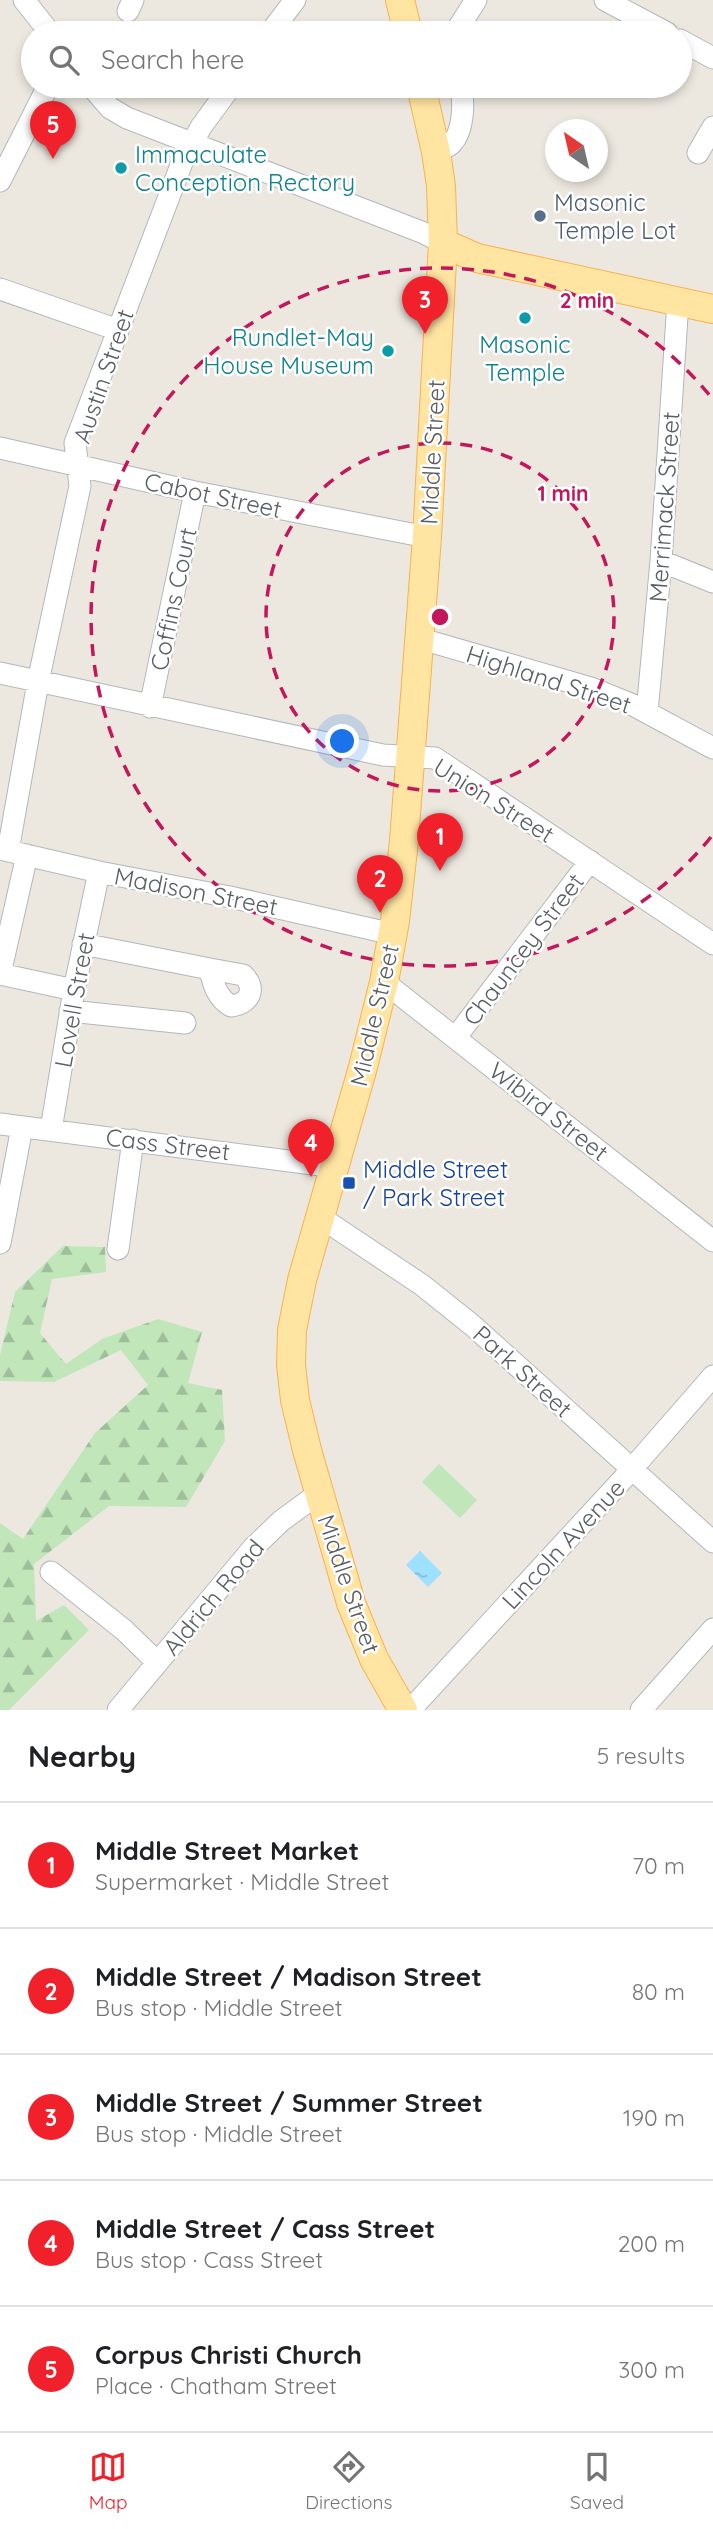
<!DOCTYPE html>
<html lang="en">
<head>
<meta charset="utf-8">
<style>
	:root { --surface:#fff; --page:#f6f6f6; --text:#202124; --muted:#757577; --line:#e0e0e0; --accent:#f1212b }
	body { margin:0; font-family:Quicksand,sans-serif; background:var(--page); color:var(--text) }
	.compass { position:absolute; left:545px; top:119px; width:63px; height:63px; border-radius:50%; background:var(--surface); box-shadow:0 4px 10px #0003; rotate:326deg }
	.you { position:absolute; left:343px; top:742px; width:24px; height:24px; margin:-18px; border:5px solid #fff; border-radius:50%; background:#1a73e8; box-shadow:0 0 0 10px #1a73e833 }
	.badge { display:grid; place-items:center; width:46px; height:46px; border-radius:50%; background:var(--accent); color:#fff; font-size:23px; font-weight:700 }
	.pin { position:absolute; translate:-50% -58px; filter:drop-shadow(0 2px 4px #0008) }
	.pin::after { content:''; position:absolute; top:37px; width:24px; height:21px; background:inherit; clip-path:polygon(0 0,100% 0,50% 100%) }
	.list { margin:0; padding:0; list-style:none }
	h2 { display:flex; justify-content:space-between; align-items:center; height:91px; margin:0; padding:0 28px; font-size:30px }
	h2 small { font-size:23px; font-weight:400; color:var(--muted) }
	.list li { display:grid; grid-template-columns:46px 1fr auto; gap:21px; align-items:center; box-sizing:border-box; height:126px; padding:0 28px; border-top:2px solid var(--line) }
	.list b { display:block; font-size:26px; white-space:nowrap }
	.list p { margin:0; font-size:23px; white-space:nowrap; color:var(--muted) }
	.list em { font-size:23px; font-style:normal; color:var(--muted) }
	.icon { flex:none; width:38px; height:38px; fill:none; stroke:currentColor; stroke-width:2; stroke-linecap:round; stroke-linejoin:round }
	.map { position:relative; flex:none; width:713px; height:1710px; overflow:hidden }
	.search { position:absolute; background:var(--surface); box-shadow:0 4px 10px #0003; left:21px; right:21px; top:21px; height:77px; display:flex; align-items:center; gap:18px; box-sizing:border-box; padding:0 24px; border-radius:38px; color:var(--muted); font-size:26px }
	.sheet { height:721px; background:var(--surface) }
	nav { display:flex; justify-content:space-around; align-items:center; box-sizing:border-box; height:98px; border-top:2px solid var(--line); background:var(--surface); font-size:19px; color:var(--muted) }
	nav a { display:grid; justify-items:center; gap:4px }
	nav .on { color:var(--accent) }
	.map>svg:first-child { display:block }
	.grass { fill:#c0e6ba }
	.forest { fill:url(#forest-firs) }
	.water { fill:url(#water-ripples) }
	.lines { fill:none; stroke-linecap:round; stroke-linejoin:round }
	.minor-casing { stroke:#b3b7bb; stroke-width:23 }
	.major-casing { stroke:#f8b24d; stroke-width:30 }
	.minor { stroke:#fff; stroke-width:21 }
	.major { stroke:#ffe4a2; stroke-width:28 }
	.ring { fill:none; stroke:#c2185b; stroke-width:3.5; stroke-dasharray:12 9 }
	.culture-dot { fill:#0f9aa8; stroke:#fff; stroke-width:2.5 }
	.service-dot { fill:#5c6f8a; stroke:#fff; stroke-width:2.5 }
	.transit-dot { fill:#1a4fb4; stroke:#fff; stroke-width:2.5 }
	.labels { text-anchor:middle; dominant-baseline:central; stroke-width:5; stroke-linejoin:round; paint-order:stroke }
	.culture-label { font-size:24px; fill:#0d838f; stroke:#fff; text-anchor:start }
	.service-label { font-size:24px; fill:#4e5e75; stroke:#fff; text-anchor:start }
	.street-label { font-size:24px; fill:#585e62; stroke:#fff }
	.transit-label { font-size:24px; fill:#164399; stroke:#fff; text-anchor:start }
	.centre { fill:#c2185b; stroke:#fff; stroke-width:3.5 }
	.ring-label { font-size:21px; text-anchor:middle; font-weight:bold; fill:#c2185b; stroke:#fff; stroke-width:5; stroke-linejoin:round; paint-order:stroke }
</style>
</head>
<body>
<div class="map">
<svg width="713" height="1710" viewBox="0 0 713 1710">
	<defs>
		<pattern id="forest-firs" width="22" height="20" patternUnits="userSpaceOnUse" patternTransform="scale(1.75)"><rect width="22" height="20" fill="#c0e6ba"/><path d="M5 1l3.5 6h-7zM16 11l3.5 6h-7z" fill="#9fbe9b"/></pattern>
		<pattern id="water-ripples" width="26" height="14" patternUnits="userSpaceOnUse" patternTransform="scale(1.75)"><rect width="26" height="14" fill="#9de1ff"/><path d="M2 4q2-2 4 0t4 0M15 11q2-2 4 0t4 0" fill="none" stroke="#83bad2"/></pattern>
	</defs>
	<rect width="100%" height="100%" fill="#ede8df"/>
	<path class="grass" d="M 439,1464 L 477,1500 L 460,1518 L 422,1482 Z"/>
	<path class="forest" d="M 63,1246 L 105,1247 L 106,1272 L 52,1279 L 40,1333 L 66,1364 L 102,1339 L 158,1319 L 202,1332 L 188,1383 L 222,1390 L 225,1441 L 186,1507 L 109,1506 L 34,1564 L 36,1621 L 64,1605 L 89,1630 L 9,1710 L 0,1710 L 0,1523 L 23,1539 L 95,1433 L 148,1385 L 121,1350 L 54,1382 L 0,1381 L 0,1355 L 15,1292 Z"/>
	<path class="water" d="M 420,1551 L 442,1573 L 428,1587 L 406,1565 Z"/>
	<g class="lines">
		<defs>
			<path id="minor" d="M 24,0 L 50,33
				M 605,0 L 667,33
				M 128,11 L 133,0
				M 270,33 L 295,0
				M 455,33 L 476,0
				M 680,40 L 713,58
				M 91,86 L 110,108 L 127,118 L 424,233 L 443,243
				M 436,152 C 441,149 449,147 452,143 C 464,130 464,103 461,86
				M 698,153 L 713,127
				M 0,181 L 48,86
				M 0,289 L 118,330
				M 0,448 L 195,492 L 427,537
				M 661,561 L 713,582
				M 418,638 L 591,688 L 633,705 L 713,748
				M 0,673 L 383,755 L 435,758 L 713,944
				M 150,707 L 195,492
				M 647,712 L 661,561 L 678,301
				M 0,849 L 99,872 L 230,897 L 393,934
				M 8,851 L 38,682 L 80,486 L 75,443 L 183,160 L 201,127 L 231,86
				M 27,855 L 0,974 L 74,990
				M 83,944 L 210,969 C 213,984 217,998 231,1006 C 250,1004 257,988 243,975 L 210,969
				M 384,982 L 713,1241
				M 70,1011 L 185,1023
				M 456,1037 L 590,861
				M 0,1124 L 336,1167
				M 51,1130 L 74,990 L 99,872
				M 320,1217 L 422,1285 L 472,1325 L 713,1542
				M 0,1243 L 22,1127
				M 118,1249 L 133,1140
				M 51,1572 L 124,1630 L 157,1662
				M 118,1710 L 253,1548 L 281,1521 L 318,1494
				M 410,1710 L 624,1478 L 713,1376
				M 641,1710 L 713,1629"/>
			<path id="major" d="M 400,0 L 408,33
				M 443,243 L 477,258 L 713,309
				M 403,1710 L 374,1659 L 351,1603 L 307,1450 L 295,1400 L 291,1365 L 292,1330 L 302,1280 L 363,1067 L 384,982 L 395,921 L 404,841 L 427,537 L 443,243 L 441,186 L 436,152 L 421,86"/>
		</defs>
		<use href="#minor" class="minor-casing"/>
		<use href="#major" class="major-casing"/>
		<use href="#minor" class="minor"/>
		<use href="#major" class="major"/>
	</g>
	<g class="ring">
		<circle cx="440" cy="617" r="174"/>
		<path d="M711 837A349 349 0 1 1 711 397"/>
	</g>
	<g class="culture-dot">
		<circle cx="121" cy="168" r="7"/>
		<circle cx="525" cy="318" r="7"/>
		<circle cx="388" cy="351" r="7"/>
	</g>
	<circle class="service-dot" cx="540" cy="216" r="7"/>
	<rect class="transit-dot" x="342" y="1176" width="14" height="14" rx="3.5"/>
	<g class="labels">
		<g class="culture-label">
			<text x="135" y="154">Immaculate<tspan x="135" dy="28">Conception Rectory</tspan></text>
			<text x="374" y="337" text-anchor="end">Rundlet-May<tspan x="374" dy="28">House Museum</tspan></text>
			<text x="525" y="344" text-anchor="middle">Masonic<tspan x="525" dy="28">Temple</tspan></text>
		</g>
		<g class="service-label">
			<text x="554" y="202">Masonic<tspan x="554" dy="28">Temple Lot</tspan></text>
		</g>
		<g class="street-label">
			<text transform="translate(103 376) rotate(-71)">Austin Street</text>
			<text transform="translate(432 452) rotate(-87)">Middle Street</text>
			<text transform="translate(213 495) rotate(12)">Cabot Street</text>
			<text transform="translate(664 507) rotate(-86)">Merrimack Street</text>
			<text transform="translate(173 599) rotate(-78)">Coffins Court</text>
			<text transform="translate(549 679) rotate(18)">Highland Street</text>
			<text transform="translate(494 800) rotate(32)">Union Street</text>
			<text transform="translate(196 891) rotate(11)">Madison Street</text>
			<text transform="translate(523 949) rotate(-53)">Chauncey Street</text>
			<text transform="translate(74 1000) rotate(-80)">Lovell Street</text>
			<text transform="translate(374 1015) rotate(-77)">Middle Street</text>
			<text transform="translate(549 1111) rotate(38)">Wibird Street</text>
			<text transform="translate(168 1144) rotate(7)">Cass Street</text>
			<text transform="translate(523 1371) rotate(42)">Park Street</text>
			<text transform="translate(563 1544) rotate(-47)">Lincoln Avenue</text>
			<text transform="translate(349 1584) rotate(71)">Middle Street</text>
			<text transform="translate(213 1597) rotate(-50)">Aldrich Road</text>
		</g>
		<g class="transit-label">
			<text x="363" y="1169">Middle Street<tspan x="363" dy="28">/ Park Street</tspan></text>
		</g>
	</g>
	<circle cx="440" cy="617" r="10" class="centre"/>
	<g class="ring-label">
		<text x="587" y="308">2 min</text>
		<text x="563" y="501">1 min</text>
	</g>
</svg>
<svg class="compass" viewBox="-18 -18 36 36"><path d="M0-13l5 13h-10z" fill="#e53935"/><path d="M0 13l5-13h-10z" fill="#757577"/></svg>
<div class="you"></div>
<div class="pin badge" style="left:440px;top:871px">1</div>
<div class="pin badge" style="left:380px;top:913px">2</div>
<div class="pin badge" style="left:425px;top:334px">3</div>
<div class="pin badge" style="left:311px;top:1177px">4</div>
<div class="pin badge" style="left:53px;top:159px">5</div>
<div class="search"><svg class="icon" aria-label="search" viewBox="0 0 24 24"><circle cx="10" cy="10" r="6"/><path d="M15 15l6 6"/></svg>Search here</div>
</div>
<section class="sheet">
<h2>Nearby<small>5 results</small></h2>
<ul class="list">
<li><span class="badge">1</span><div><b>Middle Street Market</b><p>Supermarket · Middle Street</p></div><em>70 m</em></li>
<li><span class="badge">2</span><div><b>Middle Street / Madison Street</b><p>Bus stop · Middle Street</p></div><em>80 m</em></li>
<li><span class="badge">3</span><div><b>Middle Street / Summer Street</b><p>Bus stop · Middle Street</p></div><em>190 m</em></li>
<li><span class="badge">4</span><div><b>Middle Street / Cass Street</b><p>Bus stop · Cass Street</p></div><em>200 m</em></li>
<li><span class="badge">5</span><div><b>Corpus Christi Church</b><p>Place · Chatham Street</p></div><em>300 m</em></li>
</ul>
</section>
<nav>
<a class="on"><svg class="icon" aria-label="map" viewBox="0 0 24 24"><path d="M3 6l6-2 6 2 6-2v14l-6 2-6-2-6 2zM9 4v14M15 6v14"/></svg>Map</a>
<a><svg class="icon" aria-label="directions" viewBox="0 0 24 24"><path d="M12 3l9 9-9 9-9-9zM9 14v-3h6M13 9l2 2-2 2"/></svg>Directions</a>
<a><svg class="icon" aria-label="saved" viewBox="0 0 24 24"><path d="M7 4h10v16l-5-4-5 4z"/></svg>Saved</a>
</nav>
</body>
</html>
